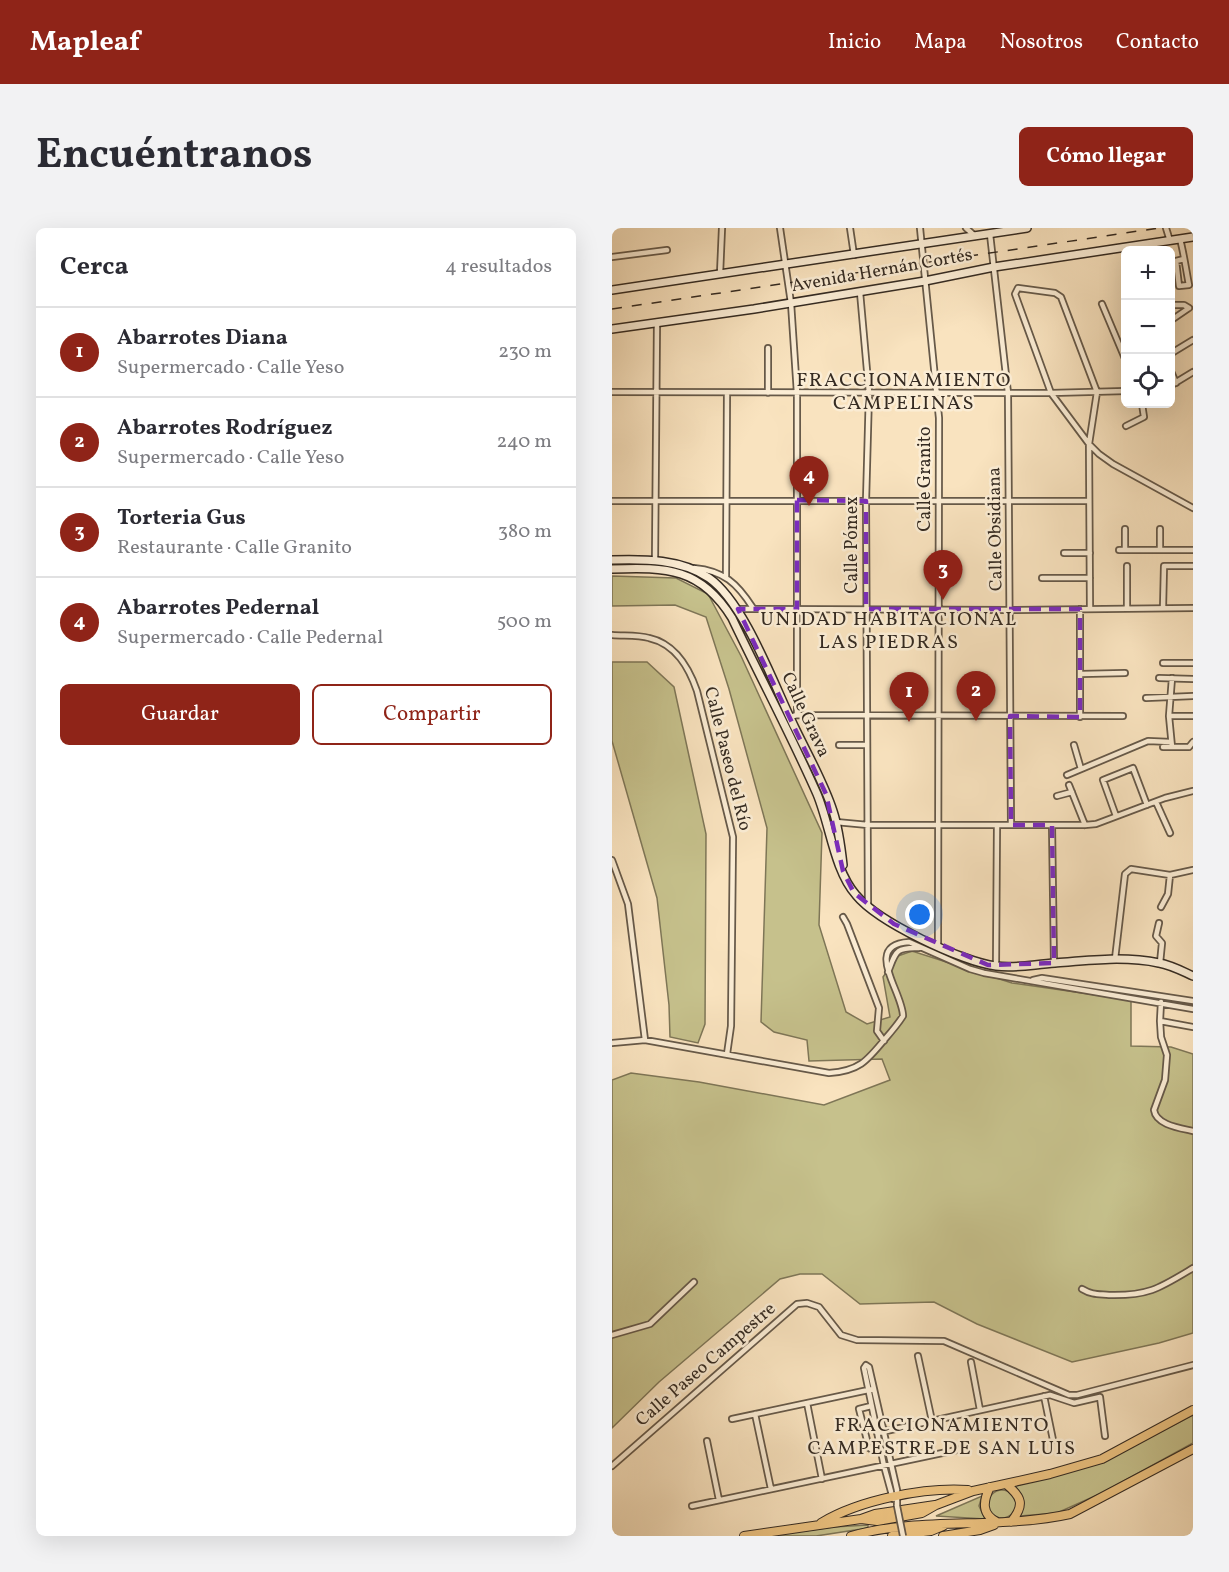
<!DOCTYPE html>
<html lang="es">
<head>
<meta charset="utf-8">
<style>
	:root { --surface:#fff; --page:#f2f2f3; --text:#2b2b33; --muted:#7c7c81; --line:#e1e1e2; --accent:#8f2418 }
	body { margin:0; font-family:Vollkorn,serif; background:var(--page); color:var(--text) }
	.controls { position:absolute; right:18px; top:18px; display:grid; overflow:hidden; border-radius:9px; box-shadow:0 6px 24px #0002 }
	.controls button { width:54px; height:54px; display:grid; place-items:center; padding:0; border:0; border-bottom:2px solid var(--line); background:var(--surface); color:var(--text); font:30px sans-serif }
	.you { position:absolute; left:308px; top:687px; width:21px; height:21px; margin:-15px; border:4px solid #fff; border-radius:50%; background:#1a73e8; box-shadow:0 0 0 9px #1a73e833 }
	.badge { display:grid; place-items:center; width:39px; height:39px; border-radius:50%; background:var(--accent); color:#fff; font-size:20px; font-weight:700 }
	.pin { position:absolute; translate:-50% -50px; filter:drop-shadow(0 2px 3px #0008) }
	.pin::after { content:''; position:absolute; top:32px; width:21px; height:18px; background:inherit; clip-path:polygon(0 0,100% 0,50% 100%) }
	.list { margin:0; padding:0; list-style:none }
	h2 { display:flex; justify-content:space-between; align-items:center; height:78px; margin:0; padding:0 24px; font-size:26px }
	h2 small { font-size:20px; font-weight:400; color:var(--muted) }
	.list li { display:grid; grid-template-columns:39px 1fr auto; gap:18px; align-items:center; box-sizing:border-box; height:90px; padding:0 24px; border-top:2px solid var(--line) }
	.list b { display:block; font-size:22px; white-space:nowrap }
	.list p { margin:0; font-size:20px; white-space:nowrap; color:var(--muted) }
	.list em { font-size:20px; font-style:normal; color:var(--muted) }
	.actions { display:flex; gap:12px; padding:18px 24px }
	.actions a { flex:1; padding:14px 0; border:2px solid var(--accent); border-radius:9px; text-align:center; font-size:21px; color:var(--accent) }
	.actions .main { background:var(--accent); color:#fff }
	.icon { flex:none; width:33px; height:33px; fill:none; stroke:currentColor; stroke-width:2; stroke-linecap:round; stroke-linejoin:round }
	.map { position:relative; flex:none; width:581px; height:1308px; overflow:hidden; border-radius:9px }
	header { display:flex; align-items:center; gap:36px; box-sizing:border-box; height:84px; padding:0 30px; background:var(--accent); color:#fff }
	header strong { font-size:28px }
	nav { display:flex; gap:33px; margin-inline-start:auto; font-size:21px }
	.intro { display:flex; align-items:center; justify-content:space-between; box-sizing:border-box; height:144px; padding:0 36px }
	h1 { margin:0; font-size:42px }
	.button { padding:15px 27px; border-radius:9px; background:var(--accent); color:#fff; font-size:21px; font-weight:700 }
	main { display:flex; gap:36px; padding:0 36px }
	aside { flex:1; background:var(--surface); border-radius:9px; box-shadow:0 6px 24px #0002 }
	.map>svg:first-child { display:block }
	.green { fill:#c6c18c; stroke:#7e7657; stroke-width:1.5 }
	.lines { fill:none; stroke-linecap:round; stroke-linejoin:round }
	.minor-casing { stroke:#665949; stroke-width:8 }
	.secondary-casing { stroke:#352b22; stroke-width:10 }
	.primary-casing { stroke:#352b22; stroke-width:10 }
	.minor { stroke:#fbedd5; stroke-width:4.5 }
	.secondary { stroke:#fbedd5; stroke-width:7 }
	.primary { stroke:#ecc280; stroke-width:8 }
	.rail { stroke:#352b22; stroke-width:1.5; stroke-dasharray:10 10; stroke-linecap:butt }
	.minor-bridge-casing { stroke:#665949; stroke-width:8; stroke-linecap:butt }
	.minor-bridge { stroke:#fbedd5; stroke-width:4.5 }
	.marked { fill:none; stroke:#7b2cbf; stroke-width:4.5; stroke-dasharray:12 8; stroke-linejoin:round }
	.labels { text-anchor:middle; dominant-baseline:central; stroke-width:5; stroke-linejoin:round; paint-order:stroke }
	.street-label { font-size:18px; fill:#352b22; stroke:#fbedd5 }
	.neighbourhood-label { font-size:20px; letter-spacing:1.5px; fill:#352b22; stroke:#fbedd5 }
</style>
</head>
<body>
<header>
<strong>Mapleaf</strong>
<nav><a>Inicio</a><a>Mapa</a><a>Nosotros</a><a>Contacto</a></nav>
</header>
<div class="intro"><h1>Encuéntranos</h1><a class="button">Cómo llegar</a></div>
<main>
<aside>
<h2>Cerca<small>4 resultados</small></h2>
<ul class="list">
<li><span class="badge">1</span><div><b>Abarrotes Diana</b><p>Supermercado · Calle Yeso</p></div><em>230 m</em></li>
<li><span class="badge">2</span><div><b>Abarrotes Rodríguez</b><p>Supermercado · Calle Yeso</p></div><em>240 m</em></li>
<li><span class="badge">3</span><div><b>Torteria Gus</b><p>Restaurante · Calle Granito</p></div><em>380 m</em></li>
<li><span class="badge">4</span><div><b>Abarrotes Pedernal</b><p>Supermercado · Calle Pedernal</p></div><em>500 m</em></li>
</ul>
<div class="actions"><a class="main">Guardar</a><a>Compartir</a></div>
</aside>
<div class="map">
<svg width="581" height="1308" viewBox="0 0 581 1308">
	<rect width="100%" height="100%" fill="#f9e3bf"/>
	<filter id="stains"><feTurbulence type="fractalNoise" baseFrequency=".00333" numOctaves="4"/><feColorMatrix values="0 0 0 0 .2 0 0 0 0 .09 0 0 0 0 .02 0 0 0 .5 -.17"/></filter>
	<radialGradient id="worn" r=".72"><stop offset=".6" stop-color="#630" stop-opacity="0"/><stop offset="1" stop-color="#630" stop-opacity=".3"/></radialGradient>
	<path class="green" d="M 0,348 L 64,350 L 96,366 L 129,428 L 210,605 L 207,697 L 234,784 L 255,796 L 278,789 L 271,749 L 286,728 L 300,723 L 400,755 L 519,772 L 519,818 L 559,819 L 581,826 L 581,1105 L 547,1115 L 460,1134 L 365,1096 L 322,1074 L 248,1076 L 210,1046 L 188,1046 L 168,1051 L 47,1154 L 0,1200 L 0,852 L 19,845 L 87,854 L 212,877 L 278,852 L 270,831 L 197,833 L 195,812 L 162,804 L 149,794 L 155,600 L 117,461 L 94,389 L 63,377 L 0,378 Z
		M 0,434 L 35,434 L 62,459 L 94,606 L 93,796 L 86,815 L 58,809 L 57,777 L 45,670 L 0,513 Z
		M 581,1187 L 581,1215 L 492,1264 L 445,1285 L 408,1288 C 413,1275 411,1268 403,1258 L 489,1235 Z
		M376 1276a14 14 0 1 1 28 0a14 14 0 1 1-28 0Z
		M 370,1268 L 367,1278 L 373,1291 L 324,1288 Z
		M 256,1297 L 256,1300 L 204,1308 L 155,1308 L 221,1299 Z"/>
	<g class="lines">
		<defs>
			<path id="minor" d="M 168,0 L 179,75 L 185,165 L 185,487 L 178,489
				M 238,0 L 242,27
				M 308,0 L 327,190 L 326,719
				M 354,0 L 363,8
				M 554,0 L 558,13
				M 378,6 L 396,165 L 399,597
				M 568,11 C 572,26 574,42 577,57 L 567,58 L 564,33 L 572,31
				M 0,29 L 55,22
				M 108,46 L 110,0
				M 248,64 L 257,165 L 254,273 L 256,677
				M 490,76 L 514,133
				M 558,77 L 572,77 L 577,80
				M 558,93 L 577,80
				M 156,120 L 156,165
				M 558,126 L 581,112
				M 558,141 L 564,155
				M 558,158 L 581,144
				M 0,164 L 439,165 L 514,163
				M 514,198 L 532,189 L 530,176
				M 0,273 L 477,273
				M 513,301 L 513,322
				M 548,301 L 548,322
				M 507,322 L 581,322
				M 452,325 L 478,325
				M 43,332 L 45,94
				M 515,338 L 515,380
				M 82,340 C 112,343 125,355 141,380
				M 114,349 L 115,165
				M 430,350 L 478,350
				M 551,380 L 552,338 L 581,338
				M 126,381 L 399,382 L 581,380
				M 478,381 L 477,216 L 485,164 L 449,69 L 443,65 L 406,60 L 403,66 L 439,165 L 477,216 L 487,226 L 501,236 L 581,280
				M 0,407 C 12,408 26,407 37,410 C 64,416 77,440 85,463 L 121,609 L 119,798 L 115,826
				M 551,435 L 581,435
				M 469,446 L 513,445
				M 547,450 L 581,451
				M 560,450 L 557,488 L 560,519
				M 534,470 L 581,468
				M 185,487 L 511,488
				M 557,488 L 581,488
				M 468,489 L 468,381
				M 227,517 L 254,517
				M 462,517 L 469,541
				M 551,519 L 577,519 L 581,514
				M 455,547 L 536,513 L 559,514
				M 457,557 L 473,597
				M 445,568 L 460,564
				M 544,574 L 558,605
				M 504,588 L 491,552 L 521,540 L 535,577
				M 224,594 L 256,597 L 473,597 L 484,596 L 553,570 L 581,563
				M 440,597 L 442,735
				M 0,632 L 16,676 L 33,812
				M 549,679 L 556,666 L 558,647
				M 231,689 L 235,696 L 267,780 L 265,803 L 272,813
				M 547,695 L 544,708 L 550,715 L 548,735
				M 503,731 L 513,646 L 519,641 L 558,647 L 581,642
				M 384,738 L 385,598
				M 276,744 C 284,724 283,719 307,720
				M 421,752 L 430,750 L 581,773
				M 549,774 L 548,793 L 549,809 L 555,827 L 553,852 L 542,882 C 544,897 568,900 581,903
				M 548,793 L 581,799
				M 0,815 L 33,812 L 217,845 C 247,843 255,833 273,811 C 280,803 286,796 291,788 C 291,764 250,717 297,714 L 358,741 L 372,745 L 581,781
				M 470,1061 C 480,1067 486,1066 497,1067 C 537,1068 548,1060 581,1040
				M 0,1107 L 38,1096 L 82,1054
				M 306,1128 L 320,1193
				M 359,1134 L 368,1182
				M 254,1137 L 257,1139 L 285,1262 L 285,1278
				M 254,1137 L 252,1140 L 272,1238 L 281,1271
				M 432,1168 L 441,1212
				M 195,1175 L 210,1251
				M 259,1178 L 247,1181 L 257,1220 L 260,1222 L 269,1221
				M 143,1186 L 159,1261
				M 120,1191 L 261,1161
				M 265,1205 L 438,1167 L 462,1175 L 488,1169 L 493,1208
				M 95,1213 L 107,1272
				M 0,1238 L 185,1076 L 195,1075 L 207,1079 L 229,1107 L 245,1112 L 332,1113 L 457,1167 L 465,1167 L 581,1137
				M 80,1278 L 354,1220"/>
			<path id="secondary" d="M 0,62 L 415,0
				M 0,101 L 142,81 L 313,53 L 382,39 L 581,9
				M 0,332 C 33,331 69,331 97,350 C 133,375 163,460 183,500 C 196,527 212,555 221,583 C 227,601 229,619 231,637
				M 0,341 C 55,339 89,340 120,390 C 148,449 179,507 205,566 C 218,597 222,642 244,667 C 266,694 350,734 384,738 C 404,741 423,736 443,735 C 476,732 514,728 547,735 C 559,737 570,743 581,748"/>
			<path id="primary" d="M 394,1256 C 410,1269 413,1277 399,1294
				M 378,1259 C 371,1273 369,1286 385,1294
				M 249,1291 L 265,1293 L 310,1285 L 324,1277 L 361,1263 L 438,1246 L 490,1231 L 581,1182
				M 209,1295 C 247,1272 312,1259 356,1262
				M 132,1308 L 249,1291 L 263,1286 L 323,1277
				M 239,1308 C 310,1288 386,1302 458,1286 L 581,1221
				M 280,1308 L 319,1303 L 331,1298
				M 331,1308 L 368,1302 L 382,1297"/>
		</defs>
		<use href="#minor" class="minor-casing"/>
		<use href="#secondary" class="secondary-casing"/>
		<use href="#primary" class="primary-casing"/>
		<use href="#minor" class="minor"/>
		<use href="#secondary" class="secondary"/>
		<use href="#primary" class="primary"/>
		<path class="rail" d="M 0,81 L 547,0"/>
		<defs>
			<path id="minor-bridge" d="M 285,1278 L 291,1308"/>
		</defs>
		<use href="#minor-bridge" class="minor-bridge-casing"/>
		<use href="#minor-bridge" class="minor-bridge"/>
	</g>
	<path class="marked" d="M 185,272 L 254,273 L 254,381 L 468,381 L 468,489 L 398,488 L 399,597 L 440,597 L 442,735 L 376,737 L 282,696 L 242,665 L 231,643 L 214,566 L 126,381 L 185,381 Z"/>
	<g class="labels">
		<g class="street-label">
			<text transform="translate(270 43) rotate(-10)">Avenida Hernán Cortés</text>
			<text transform="translate(313 251) rotate(-90)">Calle Granito</text>
			<text transform="translate(384 301) rotate(-91)">Calle Obsidiana</text>
			<text transform="translate(240 317) rotate(-90)">Calle Pómex</text>
			<text transform="translate(193 487) rotate(65)">Calle Grava</text>
			<text transform="translate(115 531) rotate(76)">Calle Paseo del Río</text>
			<text transform="translate(94 1137) rotate(-41)">Calle Paseo Campestre</text>
		</g>
		<g class="neighbourhood-label">
			<text x="292" y="153">FRACCIONAMIENTO<tspan x="292" dy="23">CAMPELINAS</tspan></text>
			<text x="277" y="392">UNIDAD HABITACIONAL<tspan x="277" dy="23">LAS PIEDRAS</tspan></text>
			<text x="330" y="1198">FRACCIONAMIENTO<tspan x="330" dy="23">CAMPESTRE DE SAN LUIS</tspan></text>
		</g>
	</g>
	<rect width="100%" height="100%" filter="url(#stains)"/>
	<rect width="100%" height="100%" fill="url(#worn)"/>
</svg>
<div class="controls">
<button>+</button>
<button>−</button>
<button><svg class="icon" aria-label="locate" viewBox="0 0 24 24"><circle cx="12" cy="12" r="6"/><path d="M12 2v4M12 18v4M2 12h4M18 12h4"/></svg></button>
</div>
<div class="you"></div>
<div class="pin badge" style="left:297px;top:494px">1</div>
<div class="pin badge" style="left:364px;top:493px">2</div>
<div class="pin badge" style="left:331px;top:372px">3</div>
<div class="pin badge" style="left:197px;top:278px">4</div>
</div>
</main>
</body>
</html>
